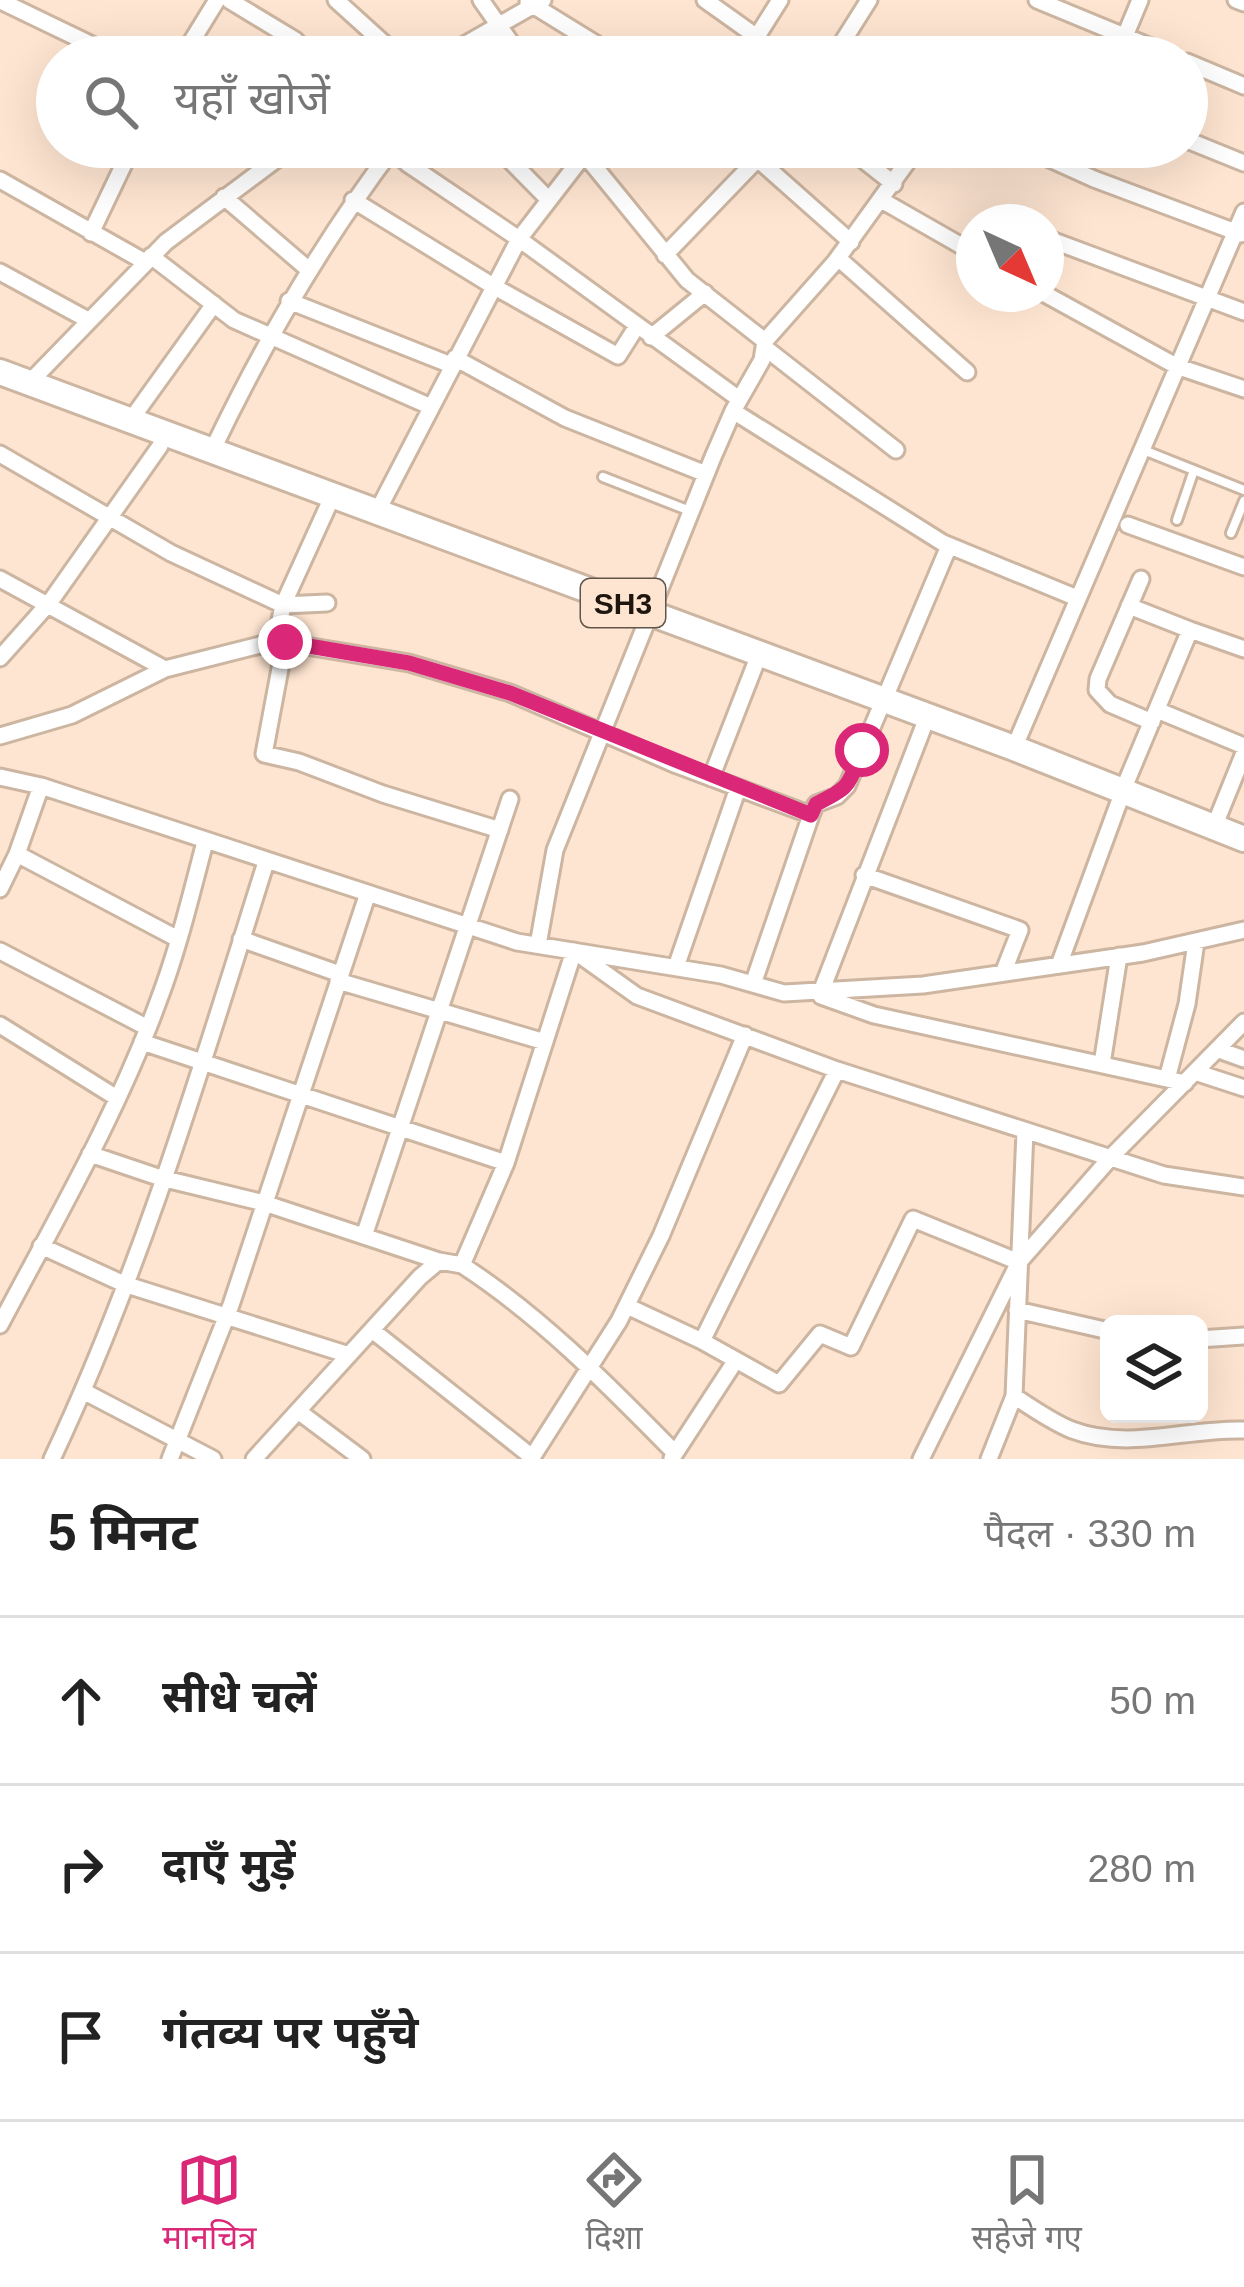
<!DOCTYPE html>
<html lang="hi">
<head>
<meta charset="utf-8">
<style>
	:root { --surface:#fff; --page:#f6f6f6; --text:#222; --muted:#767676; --line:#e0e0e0; --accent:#db2777 }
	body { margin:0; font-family:Arial,"Noto Sans Devanagari",sans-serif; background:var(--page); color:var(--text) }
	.controls { position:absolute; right:36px; bottom:36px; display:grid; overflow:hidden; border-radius:18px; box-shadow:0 12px 48px #0002 }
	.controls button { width:108px; height:108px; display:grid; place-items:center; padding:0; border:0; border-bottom:3px solid var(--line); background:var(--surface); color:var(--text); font:60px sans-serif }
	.compass { position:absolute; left:956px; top:204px; width:108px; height:108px; border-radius:50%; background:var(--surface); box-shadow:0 12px 48px #0002; rotate:136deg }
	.stop { position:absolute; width:36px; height:36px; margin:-27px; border:9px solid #db2777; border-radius:50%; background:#fff }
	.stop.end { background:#db2777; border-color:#fff; box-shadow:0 3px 12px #0008 }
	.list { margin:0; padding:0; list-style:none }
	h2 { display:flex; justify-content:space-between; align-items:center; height:156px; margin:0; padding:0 48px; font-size:51px }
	h2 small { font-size:39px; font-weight:400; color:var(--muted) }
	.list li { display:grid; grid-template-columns:78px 1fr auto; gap:36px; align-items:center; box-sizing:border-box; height:168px; padding:0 48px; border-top:3px solid var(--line) }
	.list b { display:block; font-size:45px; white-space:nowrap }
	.list em { font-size:39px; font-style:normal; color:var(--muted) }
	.icon { flex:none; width:66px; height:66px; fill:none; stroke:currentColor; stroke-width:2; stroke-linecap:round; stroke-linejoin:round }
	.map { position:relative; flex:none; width:1244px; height:1459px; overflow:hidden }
	.search { position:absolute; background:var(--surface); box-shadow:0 12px 48px #0002; left:36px; right:36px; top:36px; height:132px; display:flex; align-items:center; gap:30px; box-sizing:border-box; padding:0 42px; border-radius:66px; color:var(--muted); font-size:45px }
	.sheet { height:660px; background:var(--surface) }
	nav { display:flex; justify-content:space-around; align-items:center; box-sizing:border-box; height:168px; border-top:3px solid var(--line); background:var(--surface); font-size:33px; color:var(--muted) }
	nav a { display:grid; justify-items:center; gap:6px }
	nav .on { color:var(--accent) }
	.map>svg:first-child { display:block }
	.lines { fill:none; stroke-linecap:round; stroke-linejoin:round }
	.service-casing { stroke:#ccb5a1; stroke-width:14 }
	.minor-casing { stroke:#ccb5a1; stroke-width:21 }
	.primary-casing { stroke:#ccb5a1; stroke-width:30 }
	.service { stroke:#fff; stroke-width:8 }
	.minor { stroke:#fff; stroke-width:15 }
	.primary { stroke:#fff; stroke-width:24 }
	.route { stroke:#db2777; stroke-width:15 }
	.labels { text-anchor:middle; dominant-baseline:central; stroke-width:12; stroke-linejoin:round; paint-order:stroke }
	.shield { fill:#fee5d1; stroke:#615448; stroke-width:3 }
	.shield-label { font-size:30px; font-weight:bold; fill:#1e160e }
</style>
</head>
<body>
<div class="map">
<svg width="1244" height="1459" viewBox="0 0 1244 1459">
	<rect width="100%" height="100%" fill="#fee5d1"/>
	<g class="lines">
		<defs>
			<path id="service" d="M 1141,449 L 1244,490
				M 603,477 L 690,511
				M 1177,520 L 1194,470
				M 1231,533 L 1244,501"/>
			<path id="minor" d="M 229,0 L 295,40 L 311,57
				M 336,0 L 399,57
				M 481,0 L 521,57
				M 705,0 L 757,37
				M 1037,0 L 1175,57
				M 1236,0 L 1244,3
				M 3,2 L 117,57
				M 528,2 L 617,57
				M 1125,36 L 1140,0
				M 182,57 L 217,0
				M 443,57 L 543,0
				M 744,57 L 780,0
				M 833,57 L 869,0
				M 1187,62 L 1244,86
				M 53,125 L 57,127
				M 1187,140 L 1244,163
				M 98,147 L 126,160
				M 390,147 L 408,164 L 519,239 L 739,399
				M 497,147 L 549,200
				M 744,147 L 851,242
				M 847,147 L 894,184
				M 1023,147 L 1094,179 L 1241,234
				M 581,150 L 687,280 L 765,341
				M 0,180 L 145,262
				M 224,197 L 309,270
				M 353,200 L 493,286 L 618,356 L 637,326
				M 883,201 L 974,253
				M 91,233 L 132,147
				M 1046,238 L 1244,312
				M 665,255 L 769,147
				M 151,256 L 234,320 L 429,406
				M 838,258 L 967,372
				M 0,272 L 88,320
				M 1045,294 L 1176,366 L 1244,389
				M 289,301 L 451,365
				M 651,337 L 705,293
				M 764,347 L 896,450
				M 455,358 L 565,418 L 706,474
				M 29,383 L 166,242 L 293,147
				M 733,411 L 943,543 L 1077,598
				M 130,421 L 214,304
				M 212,451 C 263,344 322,242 394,147
				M 0,454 L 171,553 L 283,605 L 327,603
				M 377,512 L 519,239 L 590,147
				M 1128,525 L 1244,567
				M 0,579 L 165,669
				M 1141,579 L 1098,679 L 1097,690 L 1110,704 L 1152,722
				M 1129,606 L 1190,630
				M 276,641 L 283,605 L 333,495
				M 285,642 L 264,754 L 299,762 L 383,794 L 500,830
				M 0,658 L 50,602 L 160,446
				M 884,700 L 949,546
				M 1157,710 L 1244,746
				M 0,736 L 72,715 L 165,669 L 276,641 L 409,663 L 510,693 L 677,765 L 811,815 L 753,984
				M 1014,748 L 1244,212
				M 0,777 L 41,786 L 517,942 L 721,975 L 784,993 L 923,985 L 1143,953 L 1244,930
				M 711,778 L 755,665
				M 1123,790 L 1190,630 L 1244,649
				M 811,815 L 816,804 L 837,796 L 847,786 L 879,711
				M 1214,827 L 1244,753
				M 17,854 L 178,939
				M 864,875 L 1020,930 L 1003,973
				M 0,889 L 17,854 L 41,786
				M 241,939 L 340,974
				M 538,945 L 555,850 L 713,457 L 733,411 L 762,360 L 765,341 L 835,262 L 918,147
				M 0,951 L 148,1028
				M 1059,965 L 1119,802
				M 676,967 L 738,788
				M 338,981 L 545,1042
				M 821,992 L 923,728
				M 821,996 L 874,1015 L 1185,1083
				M 0,1025 L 117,1098
				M 142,1042 L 506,1163
				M 1219,1050 L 1244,1059
				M 1102,1064 L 1119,956
				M 837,1070 L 702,1341 L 779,1384 L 820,1334 L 851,1347 L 913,1219 L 1019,1262
				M 1195,1072 L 1244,1088
				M 1167,1079 L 1187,1004 L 1196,942
				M 90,1154 L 161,1178 L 264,1203 L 439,1261
				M 364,1236 L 510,799
				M 41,1246 L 124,1284 L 349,1355
				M 627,1306 L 702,1341
				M 1017,1310 L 1109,1331
				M 0,1325 C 56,1219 117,1114 158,1002 C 178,950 191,895 205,842
				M 372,1330 L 532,1457
				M 1199,1339 L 1244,1336
				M 83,1391 L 213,1459
				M 1014,1396 C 1032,1408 1052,1422 1072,1430 C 1128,1451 1187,1428 1244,1430
				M 298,1411 L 362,1459
				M 675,1453 C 608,1385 542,1317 462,1265 L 506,1163 L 574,951 L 637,996 L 837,1070 L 1164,1175 L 1244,1187
				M 672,1458 L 736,1360
				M 52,1459 C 142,1268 203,1062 266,862
				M 170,1459 L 231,1305 L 368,893
				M 254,1459 L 420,1277 L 439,1261 L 462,1265
				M 531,1459 L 619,1321 L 661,1236 L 745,1035
				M 921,1459 L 1019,1262 L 1112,1156 L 1244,1022
				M 989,1459 L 1014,1396 L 1025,1131"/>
			<path id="primary" d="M 0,372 L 1014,748 L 1244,839"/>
		</defs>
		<use href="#service" class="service-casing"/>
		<use href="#minor" class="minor-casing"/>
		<use href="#primary" class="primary-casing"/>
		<use href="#service" class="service"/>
		<use href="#minor" class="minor"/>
		<use href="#primary" class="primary"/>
	</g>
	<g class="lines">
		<path class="route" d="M 285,642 L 409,663 L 510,693 L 811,815 L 816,804 C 852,786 847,787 862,750"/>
	</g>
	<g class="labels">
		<rect class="shield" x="581" y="579" width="84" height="48" rx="9"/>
		<g class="shield-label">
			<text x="623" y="603">SH3</text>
		</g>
	</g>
</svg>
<div class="controls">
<button><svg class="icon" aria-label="layers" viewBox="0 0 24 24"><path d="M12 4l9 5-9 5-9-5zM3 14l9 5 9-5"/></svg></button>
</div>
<svg class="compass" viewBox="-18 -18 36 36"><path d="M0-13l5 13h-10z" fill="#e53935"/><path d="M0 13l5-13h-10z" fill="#767676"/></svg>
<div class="stop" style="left:862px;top:750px"></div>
<div class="stop end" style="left:285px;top:642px"></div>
<div class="search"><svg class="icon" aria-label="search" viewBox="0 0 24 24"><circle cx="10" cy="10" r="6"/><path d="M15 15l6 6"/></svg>यहाँ खोजें</div>
</div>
<section class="sheet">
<h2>5 मिनट<small>पैदल · 330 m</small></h2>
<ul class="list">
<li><svg class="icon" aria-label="ahead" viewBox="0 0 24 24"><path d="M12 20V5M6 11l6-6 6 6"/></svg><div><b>सीधे चलें</b></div><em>50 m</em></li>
<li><svg class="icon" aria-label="right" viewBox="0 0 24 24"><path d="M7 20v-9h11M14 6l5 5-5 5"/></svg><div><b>दाएँ मुड़ें</b></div><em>280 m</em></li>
<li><svg class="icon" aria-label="arrive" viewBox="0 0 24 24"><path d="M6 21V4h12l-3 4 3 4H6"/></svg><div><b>गंतव्य पर पहुँचे</b></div></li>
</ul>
</section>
<nav>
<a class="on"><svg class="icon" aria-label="map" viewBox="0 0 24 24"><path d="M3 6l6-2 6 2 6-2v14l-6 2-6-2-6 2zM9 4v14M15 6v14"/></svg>मानचित्र</a>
<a><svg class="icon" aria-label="directions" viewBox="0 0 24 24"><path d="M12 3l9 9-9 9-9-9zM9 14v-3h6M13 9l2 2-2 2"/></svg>दिशा</a>
<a><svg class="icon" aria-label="saved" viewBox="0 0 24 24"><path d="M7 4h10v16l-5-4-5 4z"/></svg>सहेजे गए</a>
</nav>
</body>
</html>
